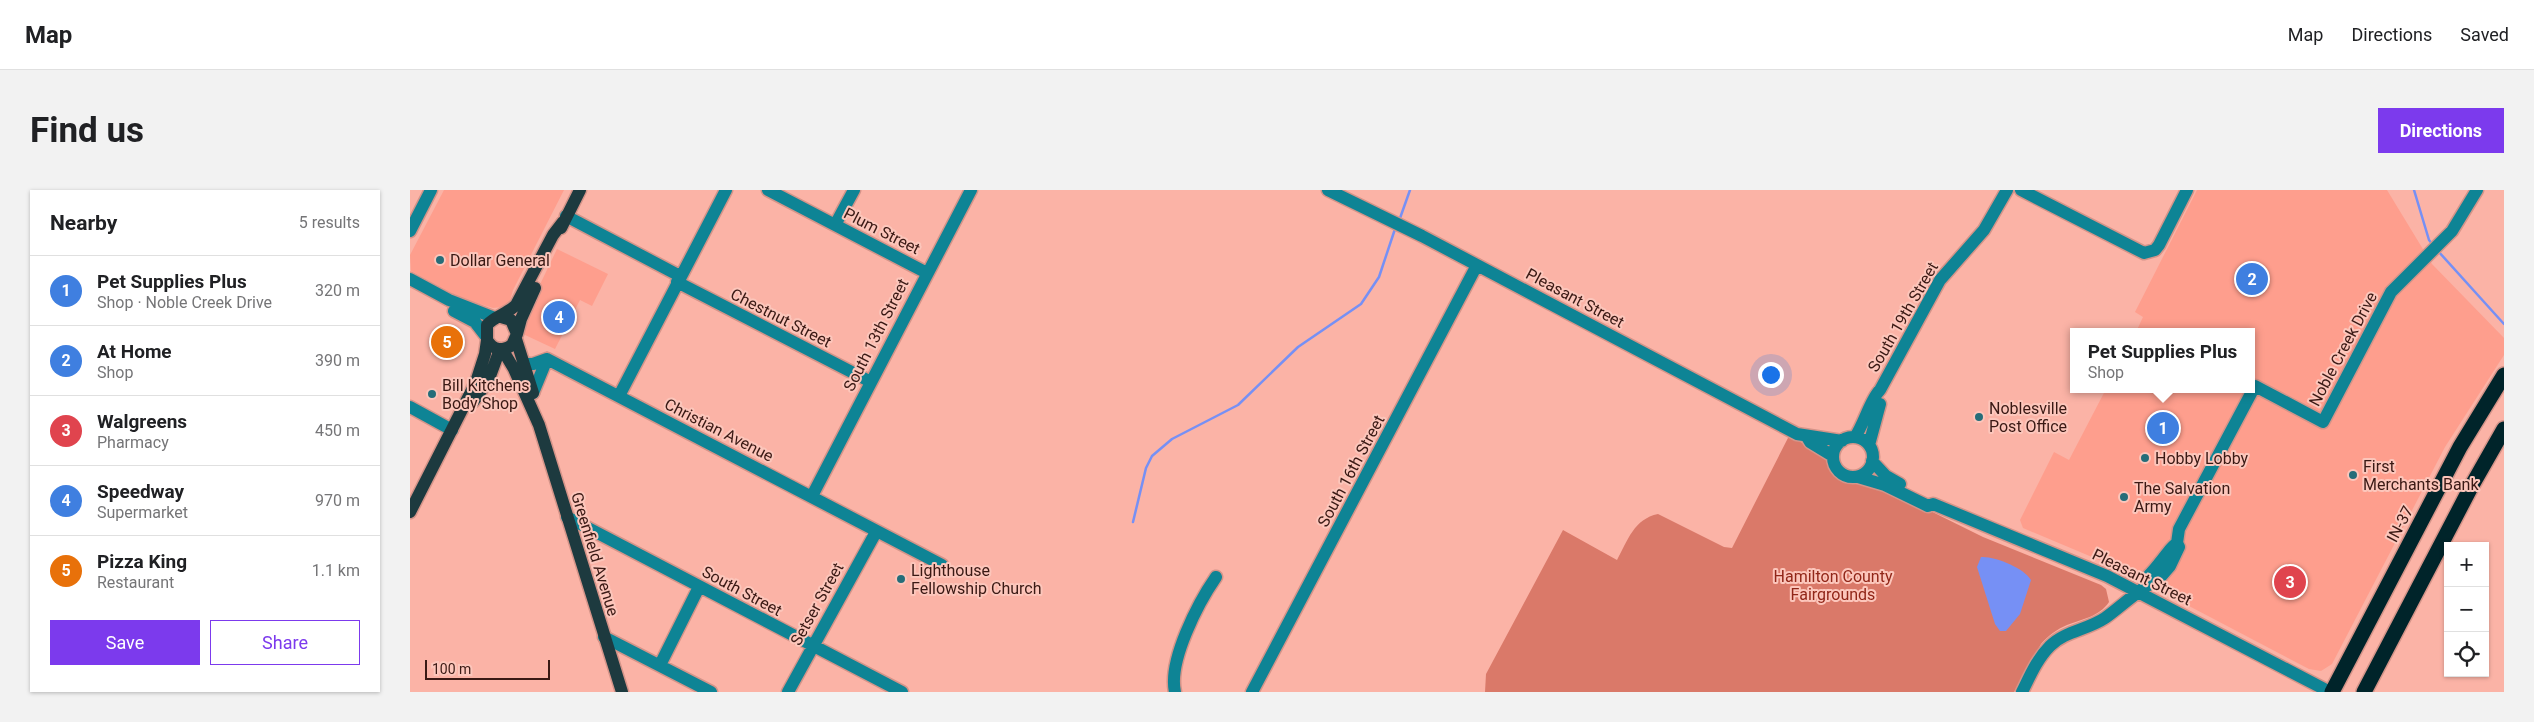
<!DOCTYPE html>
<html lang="en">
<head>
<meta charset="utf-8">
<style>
	:root { --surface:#fff; --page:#f2f2f2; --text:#202124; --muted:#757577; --line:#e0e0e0; --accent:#7c3aed }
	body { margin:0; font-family:Roboto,sans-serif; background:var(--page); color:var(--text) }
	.controls { position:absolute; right:15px; bottom:15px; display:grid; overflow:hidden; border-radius:0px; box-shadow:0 1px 4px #0004 }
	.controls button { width:45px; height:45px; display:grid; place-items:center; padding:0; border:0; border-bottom:1px solid var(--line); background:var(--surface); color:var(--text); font:25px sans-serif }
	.scale { position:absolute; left:15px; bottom:12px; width:125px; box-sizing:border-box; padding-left:5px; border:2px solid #3a1914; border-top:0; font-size:14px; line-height:18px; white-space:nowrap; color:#3a1914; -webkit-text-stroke:4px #fcc6bb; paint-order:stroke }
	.you { position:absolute; left:1360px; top:184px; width:18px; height:18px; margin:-12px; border:4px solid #fff; border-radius:50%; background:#1a73e8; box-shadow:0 0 0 8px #1a73e833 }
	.badge { display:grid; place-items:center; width:32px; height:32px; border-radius:50%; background:var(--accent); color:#fff; font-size:16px; font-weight:700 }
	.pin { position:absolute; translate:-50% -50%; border:2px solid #fff; box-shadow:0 1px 5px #0006 }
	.popup { position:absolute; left:1660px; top:138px; width:185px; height:65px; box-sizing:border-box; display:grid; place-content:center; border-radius:0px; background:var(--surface); filter:drop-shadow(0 1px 4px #0005); font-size:16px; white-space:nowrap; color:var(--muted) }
	.popup b { font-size:19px; color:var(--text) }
	.popup::after { content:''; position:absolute; left:50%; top:100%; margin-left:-10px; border:10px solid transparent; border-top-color:var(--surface) }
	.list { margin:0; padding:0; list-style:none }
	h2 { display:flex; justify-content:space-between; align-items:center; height:65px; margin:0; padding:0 20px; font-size:21px }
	h2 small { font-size:16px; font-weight:400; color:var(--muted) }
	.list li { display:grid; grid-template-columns:32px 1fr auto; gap:15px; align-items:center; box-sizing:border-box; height:70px; padding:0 20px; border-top:1px solid var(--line) }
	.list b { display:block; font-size:19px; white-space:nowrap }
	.list p { margin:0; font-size:16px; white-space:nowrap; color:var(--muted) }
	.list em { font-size:16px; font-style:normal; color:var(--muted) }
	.actions { display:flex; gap:10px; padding:15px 20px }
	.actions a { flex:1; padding:11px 0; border:1px solid var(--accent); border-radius:0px; text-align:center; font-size:18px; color:var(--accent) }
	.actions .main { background:var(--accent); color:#fff }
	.icon { flex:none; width:28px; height:28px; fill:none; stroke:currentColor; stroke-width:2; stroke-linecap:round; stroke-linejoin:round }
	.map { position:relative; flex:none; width:2094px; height:502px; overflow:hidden; border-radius:0px }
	header { display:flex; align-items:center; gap:30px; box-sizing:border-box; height:70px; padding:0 25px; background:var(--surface); border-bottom:1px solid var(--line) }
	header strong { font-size:24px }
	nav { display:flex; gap:28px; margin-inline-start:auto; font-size:18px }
	.intro { display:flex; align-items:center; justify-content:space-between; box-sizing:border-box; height:120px; padding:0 30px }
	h1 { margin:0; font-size:35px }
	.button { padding:12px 22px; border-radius:0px; background:var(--accent); color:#fff; font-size:18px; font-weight:700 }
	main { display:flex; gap:30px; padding:0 30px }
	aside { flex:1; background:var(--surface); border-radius:0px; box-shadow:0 1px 4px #0004 }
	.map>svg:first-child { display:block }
	.built { fill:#fe9e8d }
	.green { fill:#da7969 }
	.water { fill:#7690f5 }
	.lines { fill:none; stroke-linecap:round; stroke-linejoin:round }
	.stream { stroke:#7690f5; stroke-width:2.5 }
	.minor-casing { stroke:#d49489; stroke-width:15 }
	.major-casing { stroke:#d49489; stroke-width:15 }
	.highway-casing { stroke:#d49489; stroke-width:18 }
	.minor { stroke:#0e8495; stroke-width:12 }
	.major { stroke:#1d3a3f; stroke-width:12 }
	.highway { stroke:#00242a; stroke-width:15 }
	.poi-dot { fill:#256d79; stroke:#fcc6bb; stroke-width:2 }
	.labels { text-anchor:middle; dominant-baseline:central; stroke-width:4; stroke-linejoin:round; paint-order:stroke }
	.street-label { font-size:16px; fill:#3a1914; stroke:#fcc6bb }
	.poi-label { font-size:16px; fill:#3a1914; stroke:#fcc6bb; text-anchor:start }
	.park-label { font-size:16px; fill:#912618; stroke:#fcc6bb }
</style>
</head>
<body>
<header>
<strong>Map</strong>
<nav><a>Map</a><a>Directions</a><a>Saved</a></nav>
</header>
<div class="intro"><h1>Find us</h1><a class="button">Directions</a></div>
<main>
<aside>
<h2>Nearby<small>5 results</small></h2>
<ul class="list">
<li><span class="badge" style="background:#3f7fe0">1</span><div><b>Pet Supplies Plus</b><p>Shop · Noble Creek Drive</p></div><em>320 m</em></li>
<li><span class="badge" style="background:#3f7fe0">2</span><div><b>At Home</b><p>Shop</p></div><em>390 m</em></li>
<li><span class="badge" style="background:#e0444e">3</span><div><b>Walgreens</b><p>Pharmacy</p></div><em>450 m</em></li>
<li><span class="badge" style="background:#3f7fe0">4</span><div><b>Speedway</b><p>Supermarket</p></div><em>970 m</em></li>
<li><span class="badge" style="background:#e8710a">5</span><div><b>Pizza King</b><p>Restaurant</p></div><em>1.1 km</em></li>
</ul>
<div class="actions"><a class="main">Save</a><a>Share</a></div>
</aside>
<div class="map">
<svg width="2094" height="502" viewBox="0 0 2094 502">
	<rect width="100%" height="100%" fill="#fbb3a6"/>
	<path class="built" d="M 34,0 L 154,0 L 103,100 L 100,111 L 93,117 L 83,118 L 50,108 L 1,81 L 0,65 Z
		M 1787,0 L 1977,0 L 2022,74 L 2094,148 L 2094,165 L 2035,257 L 1922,474 L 1911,481 L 1899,479 L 1701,375 L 1613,338 L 1610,330 L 1644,262 L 1659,270 L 1696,199 L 1842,199 L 1842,142 L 1726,142 L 1733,127 L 1725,122 Z
		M 147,59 L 198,84 L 182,116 L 170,110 L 145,159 L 113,144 L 123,109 Z"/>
	<path class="green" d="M 1379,246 L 1414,264 L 1429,286 L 1439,290 L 1468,295 L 1573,347 L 1691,395 L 1696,399 L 1699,412 C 1689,427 1672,429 1657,435 C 1647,439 1638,446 1631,454 L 1604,502 L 1075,502 L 1076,484 L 1153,340 L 1207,370 C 1218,350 1224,329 1248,324 L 1314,357 L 1322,358 Z"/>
	<path class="water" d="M 1571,367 C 1585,366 1614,378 1621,390 L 1610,424 L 1596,441 L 1590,441 L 1585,434 L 1567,377 Z"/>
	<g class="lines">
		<path class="stream" d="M 2004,0 L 2019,50 L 2023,55
			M 989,31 L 1000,0
			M 2028,61 L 2094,134
			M 723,332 L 736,278 L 742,266 L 762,249 L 828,215 L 888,157 L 951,114 L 969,87 L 985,39"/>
		<defs>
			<path id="minor" d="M 358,0 L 517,83
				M 918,0 L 1012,46 L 1387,244 L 1432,251
				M 1611,0 L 1734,63 L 1745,60 L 1749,55 L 1777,0
				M 156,26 L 270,86
				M 425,35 L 444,0
				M 0,41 L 21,0
				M 0,89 L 39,110 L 85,128
				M 267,92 L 461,192
				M 44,121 L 65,132 L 75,145
				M 137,169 L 532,375
				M 114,174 L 123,174 L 137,169
				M 123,203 L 137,169
				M 209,206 L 316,0
				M 0,217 L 42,240
				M1423 267a20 20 0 1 1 40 0a20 20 0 1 1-40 0Z
				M 1397,247 L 1400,252 L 1423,266
				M 1445,247 C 1454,234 1461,208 1470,200 L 1530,90 L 1574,40 L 1597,0
				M 1459,255 L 1470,214
				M 1462,271 L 1476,286 L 1490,294
				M 1448,287 L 1475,295 L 1518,316 L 1523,314 L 1697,386 L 1920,502
				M 402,306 L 561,0
				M 157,327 L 492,502
				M 1767,353 L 1769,339 L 1845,196 L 1913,232 L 1981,102 L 2042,41 L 2067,0
				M 194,447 L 301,502
				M 250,475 L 289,397
				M 378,502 L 466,342
				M 765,502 C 758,471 788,413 806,387
				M 842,502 L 1067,75
				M 1612,502 C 1620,486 1627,469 1640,456 C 1655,441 1677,440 1695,428 C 1707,420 1736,393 1747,391 L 1760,376 L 1769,357 L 1767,353 C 1763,354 1746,379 1739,385 L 1740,392"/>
			<path id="major" d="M 151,38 L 170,0
				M 91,127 L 101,130 L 107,144 L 102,155 C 93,162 83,160 77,150 L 77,135 C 85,126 97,124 106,115 L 143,45 L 153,32
				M 107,144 L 111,129 L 125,98
				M 106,149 L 123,203
				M 92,159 L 104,179 L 129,235 L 212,502
				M 63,212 L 79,189 L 90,159
				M 0,322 L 66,192 L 75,164 L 77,150"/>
			<path id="highway" d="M 1922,502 L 2050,257 L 2094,185
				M 1954,502 L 2061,297 L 2094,239"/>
		</defs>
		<use href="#minor" class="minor-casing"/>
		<use href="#major" class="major-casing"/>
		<use href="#highway" class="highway-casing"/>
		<use href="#minor" class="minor"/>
		<use href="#major" class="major"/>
		<use href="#highway" class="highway"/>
	</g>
	<g class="poi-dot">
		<circle cx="30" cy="70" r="5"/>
		<circle cx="22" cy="204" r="5"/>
		<circle cx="1569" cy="227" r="5"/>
		<circle cx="1735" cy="268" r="5"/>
		<circle cx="1943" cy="285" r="5"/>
		<circle cx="1714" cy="307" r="5"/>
		<circle cx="491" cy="389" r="5"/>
	</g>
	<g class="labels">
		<g class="street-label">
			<text transform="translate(472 41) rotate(27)">Plum Street</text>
			<text transform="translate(1165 108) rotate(28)">Pleasant Street</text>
			<text transform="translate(1493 127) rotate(-60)">South 19th Street</text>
			<text transform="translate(371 128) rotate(27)">Chestnut Street</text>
			<text transform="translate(466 145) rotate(-63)">South 13th Street</text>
			<text transform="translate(1933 159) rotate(-62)">Noble Creek Drive</text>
			<text transform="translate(309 240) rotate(27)">Christian Avenue</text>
			<text transform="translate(941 281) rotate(-62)">South 16th Street</text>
			<text transform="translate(1990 334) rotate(-62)">IN-37</text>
			<text transform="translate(185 364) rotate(73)">Greenfield Avenue</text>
			<text transform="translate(1732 387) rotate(26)">Pleasant Street</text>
			<text transform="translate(332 401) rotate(28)">South Street</text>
			<text transform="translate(407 414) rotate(-61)">Setser Street</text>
		</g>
		<g class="poi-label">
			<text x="40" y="70">Dollar General</text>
			<text x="32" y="195">Bill Kitchens<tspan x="32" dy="18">Body Shop</tspan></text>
			<text x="1579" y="218">Noblesville<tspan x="1579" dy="18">Post Office</tspan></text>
			<text x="1745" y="268">Hobby Lobby</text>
			<text x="1953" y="276">First<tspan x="1953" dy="18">Merchants Bank</tspan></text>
			<text x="1724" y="298">The Salvation<tspan x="1724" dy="18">Army</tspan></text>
			<text x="501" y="380">Lighthouse<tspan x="501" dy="18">Fellowship Church</tspan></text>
		</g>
		<g class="park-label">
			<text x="1423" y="386">Hamilton County<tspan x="1423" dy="18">Fairgrounds</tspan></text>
		</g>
	</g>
</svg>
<div class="controls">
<button>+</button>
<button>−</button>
<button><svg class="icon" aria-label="locate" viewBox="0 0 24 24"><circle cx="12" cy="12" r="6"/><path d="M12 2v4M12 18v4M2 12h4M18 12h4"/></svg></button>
</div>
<div class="scale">100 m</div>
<div class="you"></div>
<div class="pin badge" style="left:1753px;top:238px;background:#3f7fe0">1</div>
<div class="popup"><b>Pet Supplies Plus</b>Shop</div>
<div class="pin badge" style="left:1842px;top:89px;background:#3f7fe0">2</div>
<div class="pin badge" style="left:1880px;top:392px;background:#e0444e">3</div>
<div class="pin badge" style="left:149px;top:127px;background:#3f7fe0">4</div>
<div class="pin badge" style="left:37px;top:152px;background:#e8710a">5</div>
</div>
</main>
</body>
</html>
